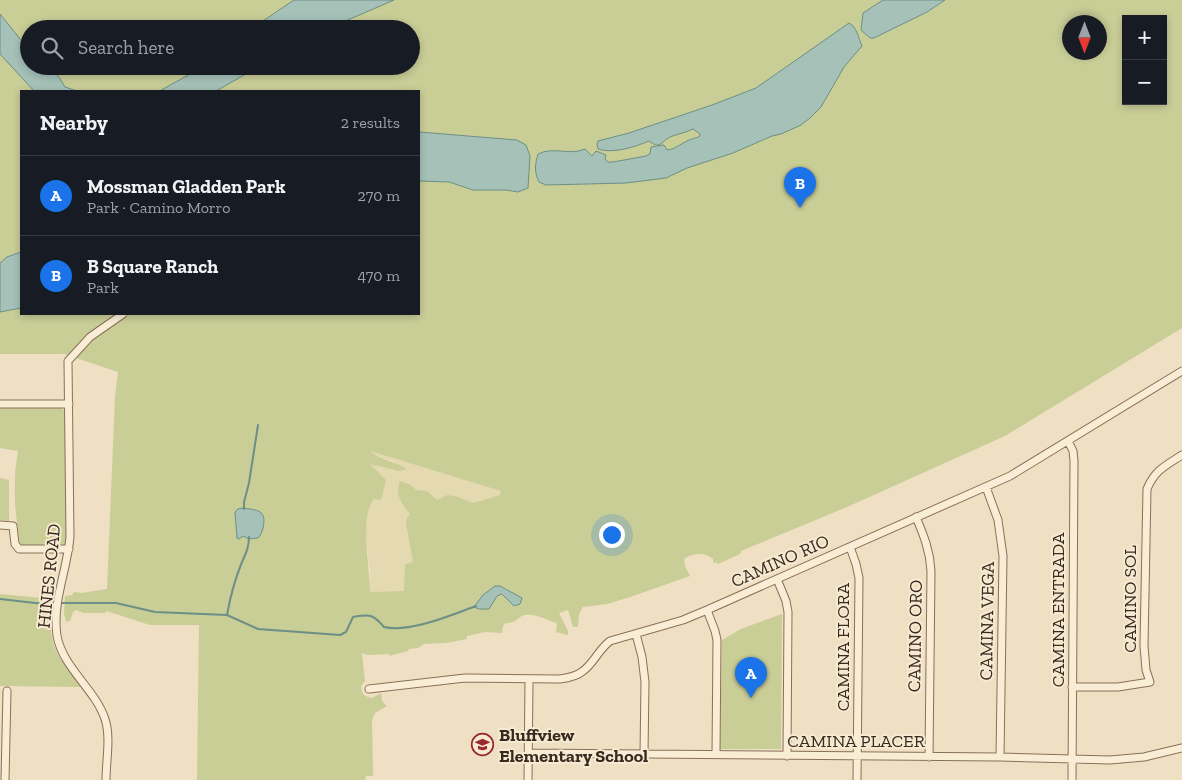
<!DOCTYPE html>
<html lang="en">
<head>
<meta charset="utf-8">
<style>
	:root { --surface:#171b24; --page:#242831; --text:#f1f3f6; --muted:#9ea1a6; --line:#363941; --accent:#1a73e8 }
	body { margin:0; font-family:"Zilla Slab",serif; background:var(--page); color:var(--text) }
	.controls { position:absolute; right:15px; top:15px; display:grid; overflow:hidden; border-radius:0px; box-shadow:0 2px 8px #0003 }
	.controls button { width:45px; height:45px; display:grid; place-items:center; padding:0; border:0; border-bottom:1px solid var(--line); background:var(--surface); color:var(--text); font:25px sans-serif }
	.compass { position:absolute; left:1062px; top:15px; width:45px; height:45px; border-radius:50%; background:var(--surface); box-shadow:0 2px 8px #0003; rotate:180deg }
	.you { position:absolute; left:611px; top:534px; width:18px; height:18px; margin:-12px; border:4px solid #fff; border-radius:50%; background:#1a73e8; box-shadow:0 0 0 8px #1a73e833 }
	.badge { display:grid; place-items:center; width:32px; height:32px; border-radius:50%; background:var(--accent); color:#fff; font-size:16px; font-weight:700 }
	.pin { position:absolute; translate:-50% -41px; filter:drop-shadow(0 1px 2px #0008) }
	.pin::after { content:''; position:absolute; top:26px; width:18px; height:15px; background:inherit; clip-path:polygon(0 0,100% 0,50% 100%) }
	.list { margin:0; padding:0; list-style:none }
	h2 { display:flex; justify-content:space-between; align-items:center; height:65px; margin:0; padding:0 20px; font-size:21px }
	h2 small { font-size:16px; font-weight:400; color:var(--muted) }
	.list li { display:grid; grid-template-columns:32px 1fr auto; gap:15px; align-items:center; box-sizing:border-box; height:80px; padding:0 20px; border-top:1px solid var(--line) }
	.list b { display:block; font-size:19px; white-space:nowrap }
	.list p { margin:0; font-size:16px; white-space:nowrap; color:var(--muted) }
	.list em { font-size:16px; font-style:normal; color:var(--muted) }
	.icon { flex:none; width:28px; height:28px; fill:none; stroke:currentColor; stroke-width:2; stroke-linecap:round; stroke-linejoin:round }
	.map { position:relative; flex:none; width:1182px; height:780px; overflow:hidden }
	.search { position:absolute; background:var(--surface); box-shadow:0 2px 8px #0003; left:20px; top:20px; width:400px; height:55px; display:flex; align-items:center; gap:12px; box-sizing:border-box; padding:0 18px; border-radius:28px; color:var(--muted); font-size:19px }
	.panel { position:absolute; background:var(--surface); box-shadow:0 2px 8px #0003; left:20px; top:90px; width:400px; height:225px; border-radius:0px }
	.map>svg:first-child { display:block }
	.farmland { fill:#e4d9b0 }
	.green { fill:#c9cd96; fill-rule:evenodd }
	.water { fill:#a5c1b8; stroke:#6c9085 }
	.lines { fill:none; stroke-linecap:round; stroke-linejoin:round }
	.stream { stroke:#6c9085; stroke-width:2 }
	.minor-casing { stroke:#897059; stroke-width:9 }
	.minor { stroke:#f9edd6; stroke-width:7 }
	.labels { text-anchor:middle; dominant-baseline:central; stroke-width:4; stroke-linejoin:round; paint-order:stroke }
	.street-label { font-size:18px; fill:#39291e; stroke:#f6ead2 }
	.poi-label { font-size:18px; font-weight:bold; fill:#39291e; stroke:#f6ead2; text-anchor:start }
</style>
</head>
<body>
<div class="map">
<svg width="1182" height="780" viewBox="0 0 1182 780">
	<rect width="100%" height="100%" fill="#efdfc3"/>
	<path class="farmland" d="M 368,450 L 501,491 L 500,495 L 473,503 L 456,496 L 447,495 L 437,500 L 427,491 L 416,490 L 411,485 L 402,504 L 410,514 L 413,563 L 405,564 L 404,591 L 370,592 L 370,571 L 365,525 L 370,504 L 374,499 L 378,473 L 369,463 L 399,471 L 395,462 L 375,455 Z"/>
	<path class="green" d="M 0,0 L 1182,0 L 1182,328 L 1005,436 L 847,507 L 741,551 L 740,554 L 718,564 L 716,562 L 713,563 L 713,559 C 705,552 693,553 684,559 L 685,566 L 690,576 L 630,597 L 607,604 L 583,607 L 579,614 L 578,627 L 573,627 L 568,610 L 559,613 L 568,631 L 568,635 L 556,632 L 557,623 C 547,620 535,613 525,615 C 516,617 518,623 506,623 L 503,626 L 502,633 L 485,632 L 467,636 L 467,639 L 446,643 L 424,644 L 418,648 L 409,649 L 408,651 L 389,656 L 389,654 L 367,655 L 362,653 L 365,681 L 361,686 C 361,694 365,697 372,698 L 381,693 L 382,701 L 387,706 L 375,713 L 372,720 L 373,776 L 366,776 L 365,780 L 197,780 L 199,625 L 150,625 L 106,611 L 105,613 L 84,613 L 76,610 L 73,612 L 70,621 L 66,622 L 64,613 L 65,596 L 72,595 L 74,592 L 82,593 L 107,589 L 115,397 L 118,372 L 64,354 L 0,354 ZM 1126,19 L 1163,19 L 1163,101 L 1126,101 ZM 1070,22 L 1100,22 L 1100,52 L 1070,52 ZM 29,29 L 411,29 L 411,66 L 29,66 ZM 21,91 L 419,91 L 419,314 L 21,314 ZM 370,451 L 501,491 L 500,495 L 473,503 L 456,496 L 447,495 L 437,500 L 427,491 L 416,490 L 411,485 L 400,481 C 395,495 401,503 410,514 L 407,518 L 406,523 L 413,562 L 405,564 L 404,591 L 370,592 C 370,568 359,516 374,499 L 381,500 L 386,480 L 370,464 L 399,471 L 407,469 C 396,462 378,459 370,451 ZM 496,586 L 500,586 L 509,590 L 497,596 L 489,609 L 477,604 Z
		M 61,407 L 65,411 L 67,545 L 20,545 C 15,512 12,485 18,451 L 0,448 L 0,408 Z
		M 0,478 L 9,480 L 9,521 L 0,520 Z
		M 56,590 C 57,600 52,614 51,625 C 49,648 67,669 81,687 L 0,686 L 0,594 L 52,599 Z
		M 782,614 L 781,749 L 720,749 L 722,640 L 741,629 Z"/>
	<path class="water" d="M 294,0 L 394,0 L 327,29 L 251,29 Z
		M 883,0 L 945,0 L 927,12 L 874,38 L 870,38 L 861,30 L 863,13 Z
		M 0,14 L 29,50 L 29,66 L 47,66 L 59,77 L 65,87 L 77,91 L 34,91 L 0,54 Z
		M 849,23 C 857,27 858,37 862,46 L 844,67 L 821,107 L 810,118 L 801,125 L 781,134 L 772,136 L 733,153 L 687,168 L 666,178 L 626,183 L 546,185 L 539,182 C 534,172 535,164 538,154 C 554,146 569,156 585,149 L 592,156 L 596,151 L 606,155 L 605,159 L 608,162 L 613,162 L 646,156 L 650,154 L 651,147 L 664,145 L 667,150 C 677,149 682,142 692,139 C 694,138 697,138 700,136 L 700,134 L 693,129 C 685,133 677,134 670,137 C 661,142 660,150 649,141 C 635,147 613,154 598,149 L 597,145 L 598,141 L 629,133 L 712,105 L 756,88 Z
		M 202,66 L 260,66 L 216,91 L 160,91 C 174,82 189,76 202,66 Z
		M 419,132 L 517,140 L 526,145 L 530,156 L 528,188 L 518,192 L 506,190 L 473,190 L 449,182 L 419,181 Z
		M 21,252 L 21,308 L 0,312 L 0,263 L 7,257 Z
		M 242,508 C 258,510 267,510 263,528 C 262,532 261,535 258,538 L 249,539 L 243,536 L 239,539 L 237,538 L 235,512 L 238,509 Z
		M 495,586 L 500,586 L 522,598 L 520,604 L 514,606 L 502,594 L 497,596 L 489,609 L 479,609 L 474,607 L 483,595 Z"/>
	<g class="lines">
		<path class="stream" d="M 244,509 L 244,502 L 249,483 L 258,425
			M 0,599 L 44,604 L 55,603
			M 60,603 L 116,603 L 155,612 L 227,615 L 258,629 L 340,635 L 346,632 L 353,617 C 370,614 373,614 384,627 C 410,633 451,615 476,606
			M 227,615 C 230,598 235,579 242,562 C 246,553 249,547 249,537"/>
		<defs>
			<path id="minor" d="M 0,404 L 69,404
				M 1068,441 L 1073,451 L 1074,461 L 1072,780
				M 986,487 L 998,520 L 1003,556 L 1000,757
				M 916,517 C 924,536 930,551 931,571 L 929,757
				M 0,525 L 13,526 L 15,544 L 19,549 L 69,549
				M 850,547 L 856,564 L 859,578 L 857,780
				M 777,579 L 786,601 L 788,612 L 787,756
				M 707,610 L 715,631 L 717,640 L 716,754
				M 636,634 L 642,657 L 645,682 L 644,754
				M 1072,687 L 1118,687 L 1150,682 L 1146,670 L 1144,646 L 1147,489 C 1155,470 1165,466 1182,455
				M 369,689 L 465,678 L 560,679 C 568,678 577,676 583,671 C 594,663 599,649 610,641 L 683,620 L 707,610 L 1010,476 L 1182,371
				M 528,753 L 1000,757 L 1110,760 L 1144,757 L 1182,748
				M 5,780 L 7,691
				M 106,780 C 106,761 111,737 105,719 C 95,689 63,668 57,636 C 52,602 67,571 70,537 L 68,361 L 90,337 L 123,314
				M 528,780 L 529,680"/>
		</defs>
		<use href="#minor" class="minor-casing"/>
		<use href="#minor" class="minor"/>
	</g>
	<defs>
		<symbol id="school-ring" viewBox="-11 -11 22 22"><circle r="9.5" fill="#f6ead2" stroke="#99282f" stroke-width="1.5"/><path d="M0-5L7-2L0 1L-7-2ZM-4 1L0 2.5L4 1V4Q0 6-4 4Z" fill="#99282f"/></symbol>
	</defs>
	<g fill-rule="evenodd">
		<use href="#school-ring" x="470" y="732" width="25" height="25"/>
	</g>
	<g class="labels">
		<g class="street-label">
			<text transform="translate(780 561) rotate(-24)">CAMINO RIO</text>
			<text transform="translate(49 576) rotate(-84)">HINES ROAD</text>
			<text transform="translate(1130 599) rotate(-90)">CAMINO SOL</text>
			<text transform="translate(1058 610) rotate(-90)">CAMINA ENTRADA</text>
			<text transform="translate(987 621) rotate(-89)">CAMINA VEGA</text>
			<text transform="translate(915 636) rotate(-89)">CAMINO ORO</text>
			<text transform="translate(843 647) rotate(-90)">CAMINA FLORA</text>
			<text x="856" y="741">CAMINA PLACER</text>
		</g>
		<g class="poi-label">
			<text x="499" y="735">Bluffview<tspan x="499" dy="21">Elementary School</tspan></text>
		</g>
	</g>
</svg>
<div class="controls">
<button>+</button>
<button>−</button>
</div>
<svg class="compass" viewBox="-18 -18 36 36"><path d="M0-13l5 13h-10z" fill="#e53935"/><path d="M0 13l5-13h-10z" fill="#9ea1a6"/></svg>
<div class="you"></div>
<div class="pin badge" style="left:751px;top:698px">A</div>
<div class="pin badge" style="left:800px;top:208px">B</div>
<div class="search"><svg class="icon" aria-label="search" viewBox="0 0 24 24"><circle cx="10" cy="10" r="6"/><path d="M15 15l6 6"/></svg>Search here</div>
<section class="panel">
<h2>Nearby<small>2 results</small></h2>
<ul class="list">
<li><span class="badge">A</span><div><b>Mossman Gladden Park</b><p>Park · Camino Morro</p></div><em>270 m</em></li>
<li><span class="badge">B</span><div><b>B Square Ranch</b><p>Park</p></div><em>470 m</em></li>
</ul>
</section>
</div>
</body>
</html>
